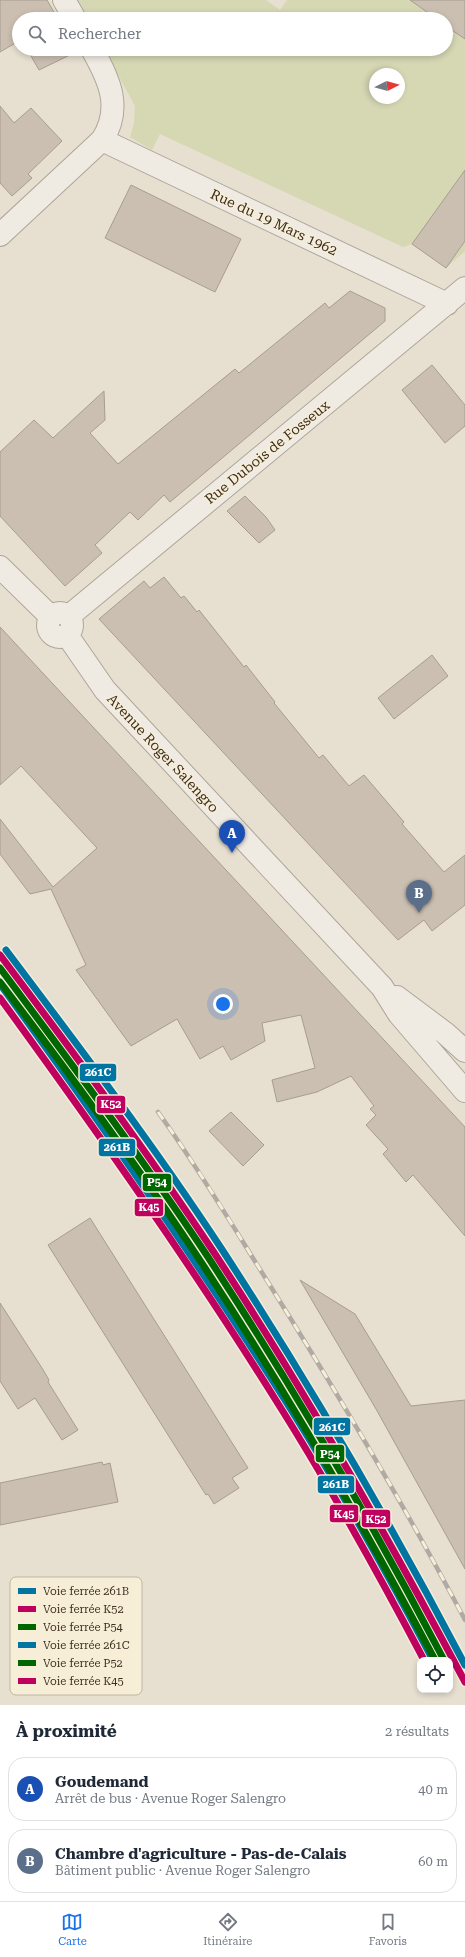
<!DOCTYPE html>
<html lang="fr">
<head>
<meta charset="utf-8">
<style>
	:root { --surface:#fff; --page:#f6f6f7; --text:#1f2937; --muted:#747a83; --line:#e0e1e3; --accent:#1a73e8 }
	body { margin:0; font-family:"Roboto Serif",serif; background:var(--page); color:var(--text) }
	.controls { position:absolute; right:12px; bottom:12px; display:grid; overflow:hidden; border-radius:8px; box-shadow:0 2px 6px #0003 }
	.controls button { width:36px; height:36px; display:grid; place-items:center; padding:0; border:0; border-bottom:1px solid var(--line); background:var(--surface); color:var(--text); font:20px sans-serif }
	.compass { position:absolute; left:369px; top:68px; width:36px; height:36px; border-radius:50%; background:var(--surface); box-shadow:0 2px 6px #0003; rotate:84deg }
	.you { position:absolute; left:223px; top:1004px; width:14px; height:14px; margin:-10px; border:3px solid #fff; border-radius:50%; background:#1a73e8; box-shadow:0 0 0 6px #1a73e833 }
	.badge { display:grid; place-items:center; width:26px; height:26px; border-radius:50%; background:var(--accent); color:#fff; font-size:13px; font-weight:700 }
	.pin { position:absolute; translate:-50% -33px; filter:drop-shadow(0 1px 2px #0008) }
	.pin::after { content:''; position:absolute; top:21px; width:14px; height:12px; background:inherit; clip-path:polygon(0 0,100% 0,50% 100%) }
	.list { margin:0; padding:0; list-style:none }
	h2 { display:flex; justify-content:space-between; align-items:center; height:52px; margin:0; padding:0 16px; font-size:17px }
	h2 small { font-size:13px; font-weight:400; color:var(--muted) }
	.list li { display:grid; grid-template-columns:26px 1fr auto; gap:12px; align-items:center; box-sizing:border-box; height:64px; margin:0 8px 8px; padding:0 8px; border:1px solid var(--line); border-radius:16px }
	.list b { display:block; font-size:15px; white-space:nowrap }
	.list p { margin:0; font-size:13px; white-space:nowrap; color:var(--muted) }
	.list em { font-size:13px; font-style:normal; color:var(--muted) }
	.icon { flex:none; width:22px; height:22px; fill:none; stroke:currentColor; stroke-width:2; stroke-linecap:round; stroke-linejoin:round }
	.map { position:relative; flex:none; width:465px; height:1705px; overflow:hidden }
	.search { position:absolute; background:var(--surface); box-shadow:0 2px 6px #0003; left:12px; right:12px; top:12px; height:44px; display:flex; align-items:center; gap:10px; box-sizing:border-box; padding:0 14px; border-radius:22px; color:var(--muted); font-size:15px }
	.sheet { height:196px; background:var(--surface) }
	nav { display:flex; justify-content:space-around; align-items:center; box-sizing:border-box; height:56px; border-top:1px solid var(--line); background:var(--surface); font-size:11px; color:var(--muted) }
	nav a { display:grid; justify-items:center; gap:2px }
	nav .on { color:var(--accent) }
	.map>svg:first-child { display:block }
	.green { fill:#d6d7b3; fill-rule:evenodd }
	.building { fill:#cbbfb2; stroke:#a89c90 }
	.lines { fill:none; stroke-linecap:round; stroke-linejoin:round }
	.minor-casing { stroke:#ada599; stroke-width:24 }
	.minor { stroke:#efebe3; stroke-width:22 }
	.rail-casing { stroke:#afaaa2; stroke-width:4.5 }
	.rail { stroke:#f7eed8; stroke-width:3; stroke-dasharray:9; stroke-linecap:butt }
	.rail-1-casing { stroke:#f7eed8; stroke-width:10 }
	.rail-2-casing { stroke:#f7eed8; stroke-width:10 }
	.rail-3-casing { stroke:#f7eed8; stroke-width:10 }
	.rail-4-casing { stroke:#f7eed8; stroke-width:10 }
	.rail-5-casing { stroke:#f7eed8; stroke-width:10 }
	.rail-6-casing { stroke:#f7eed8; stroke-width:10 }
	.rail-1 { stroke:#0075a1; stroke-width:7 }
	.rail-2 { stroke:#bf005f; stroke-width:7 }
	.rail-3 { stroke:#060; stroke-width:7 }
	.rail-4 { stroke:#0075a1; stroke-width:7 }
	.rail-5 { stroke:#060; stroke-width:7 }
	.rail-6 { stroke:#bf005f; stroke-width:7 }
	.labels { text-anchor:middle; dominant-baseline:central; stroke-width:3; stroke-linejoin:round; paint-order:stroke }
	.street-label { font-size:14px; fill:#3d2e20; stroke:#f7eed8 }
	.key { fill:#f7eed8; stroke:#bfb4a1; stroke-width:1 }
	.key-label { font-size:11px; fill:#3d2e20 }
	.line-badge { stroke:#f7eed8; stroke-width:1.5 }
	.badge-label { font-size:11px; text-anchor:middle; font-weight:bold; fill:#fff }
</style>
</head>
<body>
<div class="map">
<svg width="465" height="1705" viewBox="0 0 465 1705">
	<rect width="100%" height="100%" fill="#e7e0d1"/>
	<path class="green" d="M 78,0 L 266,0 L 280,10 L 287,0 L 410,0 L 437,19 L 88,19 Z
		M 446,26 L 465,39 L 465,170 L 412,244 L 403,247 L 160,134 L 152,150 L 130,137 L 134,123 L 135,106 L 104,49 L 446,49 ZM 375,74 L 399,74 L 399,98 L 375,98 Z
		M 465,241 L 465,251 L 446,268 Z"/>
	<path class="building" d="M 0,0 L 47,0 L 58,19 L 19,19 L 19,41 L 0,52 Z
		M 410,0 L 465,0 L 465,39 L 446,26 L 446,19 L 437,19 Z
		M 27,49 L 74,49 L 76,52 L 39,70 Z
		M 0,106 L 14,123 L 31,108 L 62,141 L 28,174 L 32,178 L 12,196 L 0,183 Z
		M 465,170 L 465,241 L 446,268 L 412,244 Z
		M 131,185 L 241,239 L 215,292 L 105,238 Z
		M 350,291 L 385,308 L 385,321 L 170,502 L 164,495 L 138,520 L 130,512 L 95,545 L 102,553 L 65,586 L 0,516 L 0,452 L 34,420 L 53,438 L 104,391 L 105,420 L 90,433 L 118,464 L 235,369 L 239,373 L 325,303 L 329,308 Z
		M 432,365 L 465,405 L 465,426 L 445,443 L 402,390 Z
		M 245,496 L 266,517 L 275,530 L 259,543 L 227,511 Z
		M 164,577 L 181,598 L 184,596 L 197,612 L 199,610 L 244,667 L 246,665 L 275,702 L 274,703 L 319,758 L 323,755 L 349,786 L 364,775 L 404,822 L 402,824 L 444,872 L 465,855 L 465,905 L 432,931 L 424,920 L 398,940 L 99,619 L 144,581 L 150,588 Z
		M 0,627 L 465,1127 L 465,1236 L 413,1175 L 406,1182 L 383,1154 L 388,1149 L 366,1125 L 376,1115 L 370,1109 L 374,1106 L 351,1076 L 317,1092 L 277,1102 L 272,1080 L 315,1068 L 301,1015 L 262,1023 L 265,1041 L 231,1060 L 223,1046 L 200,1059 L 177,1019 L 131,1046 L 76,970 L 86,965 L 51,889 L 30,894 L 0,854 L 0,819 L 53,887 L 97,848 L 21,766 L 0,785 Z
		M 432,655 L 448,676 L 394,719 L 378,698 Z
		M 231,1112 L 264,1145 L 243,1166 L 209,1131 Z
		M 90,1218 L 248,1468 L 232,1478 L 239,1488 L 214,1504 L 208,1494 L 206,1495 L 48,1245 Z
		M 300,1280 L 355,1314 L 411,1406 L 465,1400 L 465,1569 L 376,1409 Z
		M 0,1303 L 42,1368 L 49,1380 L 48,1382 L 78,1430 L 62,1440 L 35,1398 L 18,1409 L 0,1381 Z
		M 102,1462 L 103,1465 L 110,1463 L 118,1502 L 0,1525 L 0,1483 Z"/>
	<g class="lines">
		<defs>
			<path id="minor" d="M 64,0 L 75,19
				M 102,140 L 447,304
				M 0,235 L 102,140 C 123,108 109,79 92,49
				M 0,567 L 51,617
				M48 625a12 12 0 1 1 24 0a12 12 0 1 1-24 0Z
				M 69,616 L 465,288
				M 67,635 L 105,690 L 382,987 L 399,1014 L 465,1091
				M 397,997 L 445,1033 L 465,1051"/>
		</defs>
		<use href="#minor" class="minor-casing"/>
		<use href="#minor" class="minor"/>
		<defs>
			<path id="rail" d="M 158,1112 C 199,1169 234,1228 271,1287 C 339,1396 405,1506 465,1620"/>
		</defs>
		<use href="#rail" class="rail-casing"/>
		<use href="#rail" class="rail"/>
		<defs>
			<path id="rail-1" d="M 0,984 C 98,1119 194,1256 283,1397 C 337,1482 386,1571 433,1660"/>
			<path id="rail-2" d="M 0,955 C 73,1052 146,1150 213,1251 C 305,1390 387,1535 465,1682"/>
			<path id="rail-3" d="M 0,968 C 71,1063 142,1158 208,1257 C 293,1387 372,1522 444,1660"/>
			<path id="rail-4" d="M 6,950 C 80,1048 154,1146 221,1248 C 309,1383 390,1522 465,1665"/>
			<path id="rail-5" d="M 0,982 C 69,1073 138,1166 201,1262 C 286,1391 363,1524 435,1660"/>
			<path id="rail-6" d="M 0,998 C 96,1130 191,1264 277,1402 C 330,1486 378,1573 424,1660"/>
		</defs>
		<use href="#rail-1" class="rail-1-casing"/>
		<use href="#rail-2" class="rail-2-casing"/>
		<use href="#rail-3" class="rail-3-casing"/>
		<use href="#rail-4" class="rail-4-casing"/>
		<use href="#rail-5" class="rail-5-casing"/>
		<use href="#rail-6" class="rail-6-casing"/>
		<use href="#rail-1" class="rail-1"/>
		<use href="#rail-2" class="rail-2"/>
		<use href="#rail-3" class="rail-3"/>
		<use href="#rail-4" class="rail-4"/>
		<use href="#rail-5" class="rail-5"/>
		<use href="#rail-6" class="rail-6"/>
	</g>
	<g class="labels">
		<g class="street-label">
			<text transform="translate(274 222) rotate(25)">Rue du 19 Mars 1962</text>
			<text transform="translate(267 452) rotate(-39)">Rue Dubois de Fosseux</text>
			<text transform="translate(163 753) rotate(47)">Avenue Roger Salengro</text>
		</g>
	</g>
	<rect x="10" y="1577" width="132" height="118" rx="6" class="key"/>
	<rect x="18" y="1588" width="18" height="6" fill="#0075a1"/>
	<rect x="18" y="1606" width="18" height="6" fill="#bf005f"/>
	<rect x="18" y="1624" width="18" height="6" fill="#060"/>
	<rect x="18" y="1642" width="18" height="6" fill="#0075a1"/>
	<rect x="18" y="1660" width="18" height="6" fill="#060"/>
	<rect x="18" y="1678" width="18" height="6" fill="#bf005f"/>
	<g class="key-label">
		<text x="43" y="1595">Voie ferrée 261B</text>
		<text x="43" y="1613">Voie ferrée K52</text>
		<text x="43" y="1631">Voie ferrée P54</text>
		<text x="43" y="1649">Voie ferrée 261C</text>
		<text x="43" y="1667">Voie ferrée P52</text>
		<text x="43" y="1685">Voie ferrée K45</text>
	</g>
	<g class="line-badge">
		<rect x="79" y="1063" width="38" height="19" rx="4" fill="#0075a1"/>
		<rect x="96" y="1095" width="30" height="19" rx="4" fill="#bf005f"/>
		<rect x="98" y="1138" width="38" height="19" rx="4" fill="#0075a1"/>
		<rect x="142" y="1173" width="30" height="19" rx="4" fill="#060"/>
		<rect x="134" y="1198" width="30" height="19" rx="4" fill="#bf005f"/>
		<rect x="313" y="1417" width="38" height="19" rx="4" fill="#0075a1"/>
		<rect x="315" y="1444" width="30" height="19" rx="4" fill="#060"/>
		<rect x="317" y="1475" width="38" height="19" rx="4" fill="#0075a1"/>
		<rect x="329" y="1504" width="30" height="19" rx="4" fill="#bf005f"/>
		<rect x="361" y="1509" width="30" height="19" rx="4" fill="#bf005f"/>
	</g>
	<g class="badge-label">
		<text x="98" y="1076">261C</text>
		<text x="111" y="1108">K52</text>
		<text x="117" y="1151">261B</text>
		<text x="157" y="1186">P54</text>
		<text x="149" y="1211">K45</text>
		<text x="332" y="1431">261C</text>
		<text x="330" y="1458">P54</text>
		<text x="336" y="1488">261B</text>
		<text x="344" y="1518">K45</text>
		<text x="376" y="1523">K52</text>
	</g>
</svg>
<div class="controls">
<button><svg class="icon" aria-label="locate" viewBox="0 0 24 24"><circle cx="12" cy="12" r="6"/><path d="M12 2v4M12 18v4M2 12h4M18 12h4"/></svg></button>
</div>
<svg class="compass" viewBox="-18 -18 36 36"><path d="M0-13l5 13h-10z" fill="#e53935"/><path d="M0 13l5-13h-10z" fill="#747a83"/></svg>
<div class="you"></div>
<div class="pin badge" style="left:232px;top:853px;background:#1a4fb4">A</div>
<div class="pin badge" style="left:419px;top:913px;background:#5c6f8a">B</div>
<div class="search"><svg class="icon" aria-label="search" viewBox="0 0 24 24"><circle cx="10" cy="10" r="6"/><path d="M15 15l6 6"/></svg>Rechercher</div>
</div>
<section class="sheet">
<h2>À proximité<small>2 résultats</small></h2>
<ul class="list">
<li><span class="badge" style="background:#1a4fb4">A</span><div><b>Goudemand</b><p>Arrêt de bus · Avenue Roger Salengro</p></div><em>40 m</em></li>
<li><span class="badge" style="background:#5c6f8a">B</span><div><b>Chambre d'agriculture - Pas-de-Calais</b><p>Bâtiment public · Avenue Roger Salengro</p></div><em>60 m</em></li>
</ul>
</section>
<nav>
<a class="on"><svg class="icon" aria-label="map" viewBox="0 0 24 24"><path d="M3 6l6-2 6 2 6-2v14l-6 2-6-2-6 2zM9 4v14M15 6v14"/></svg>Carte</a>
<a><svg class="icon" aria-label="directions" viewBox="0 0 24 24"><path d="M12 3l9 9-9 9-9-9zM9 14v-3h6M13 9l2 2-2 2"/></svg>Itinéraire</a>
<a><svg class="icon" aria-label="saved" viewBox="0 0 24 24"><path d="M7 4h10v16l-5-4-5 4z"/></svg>Favoris</a>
</nav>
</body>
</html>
